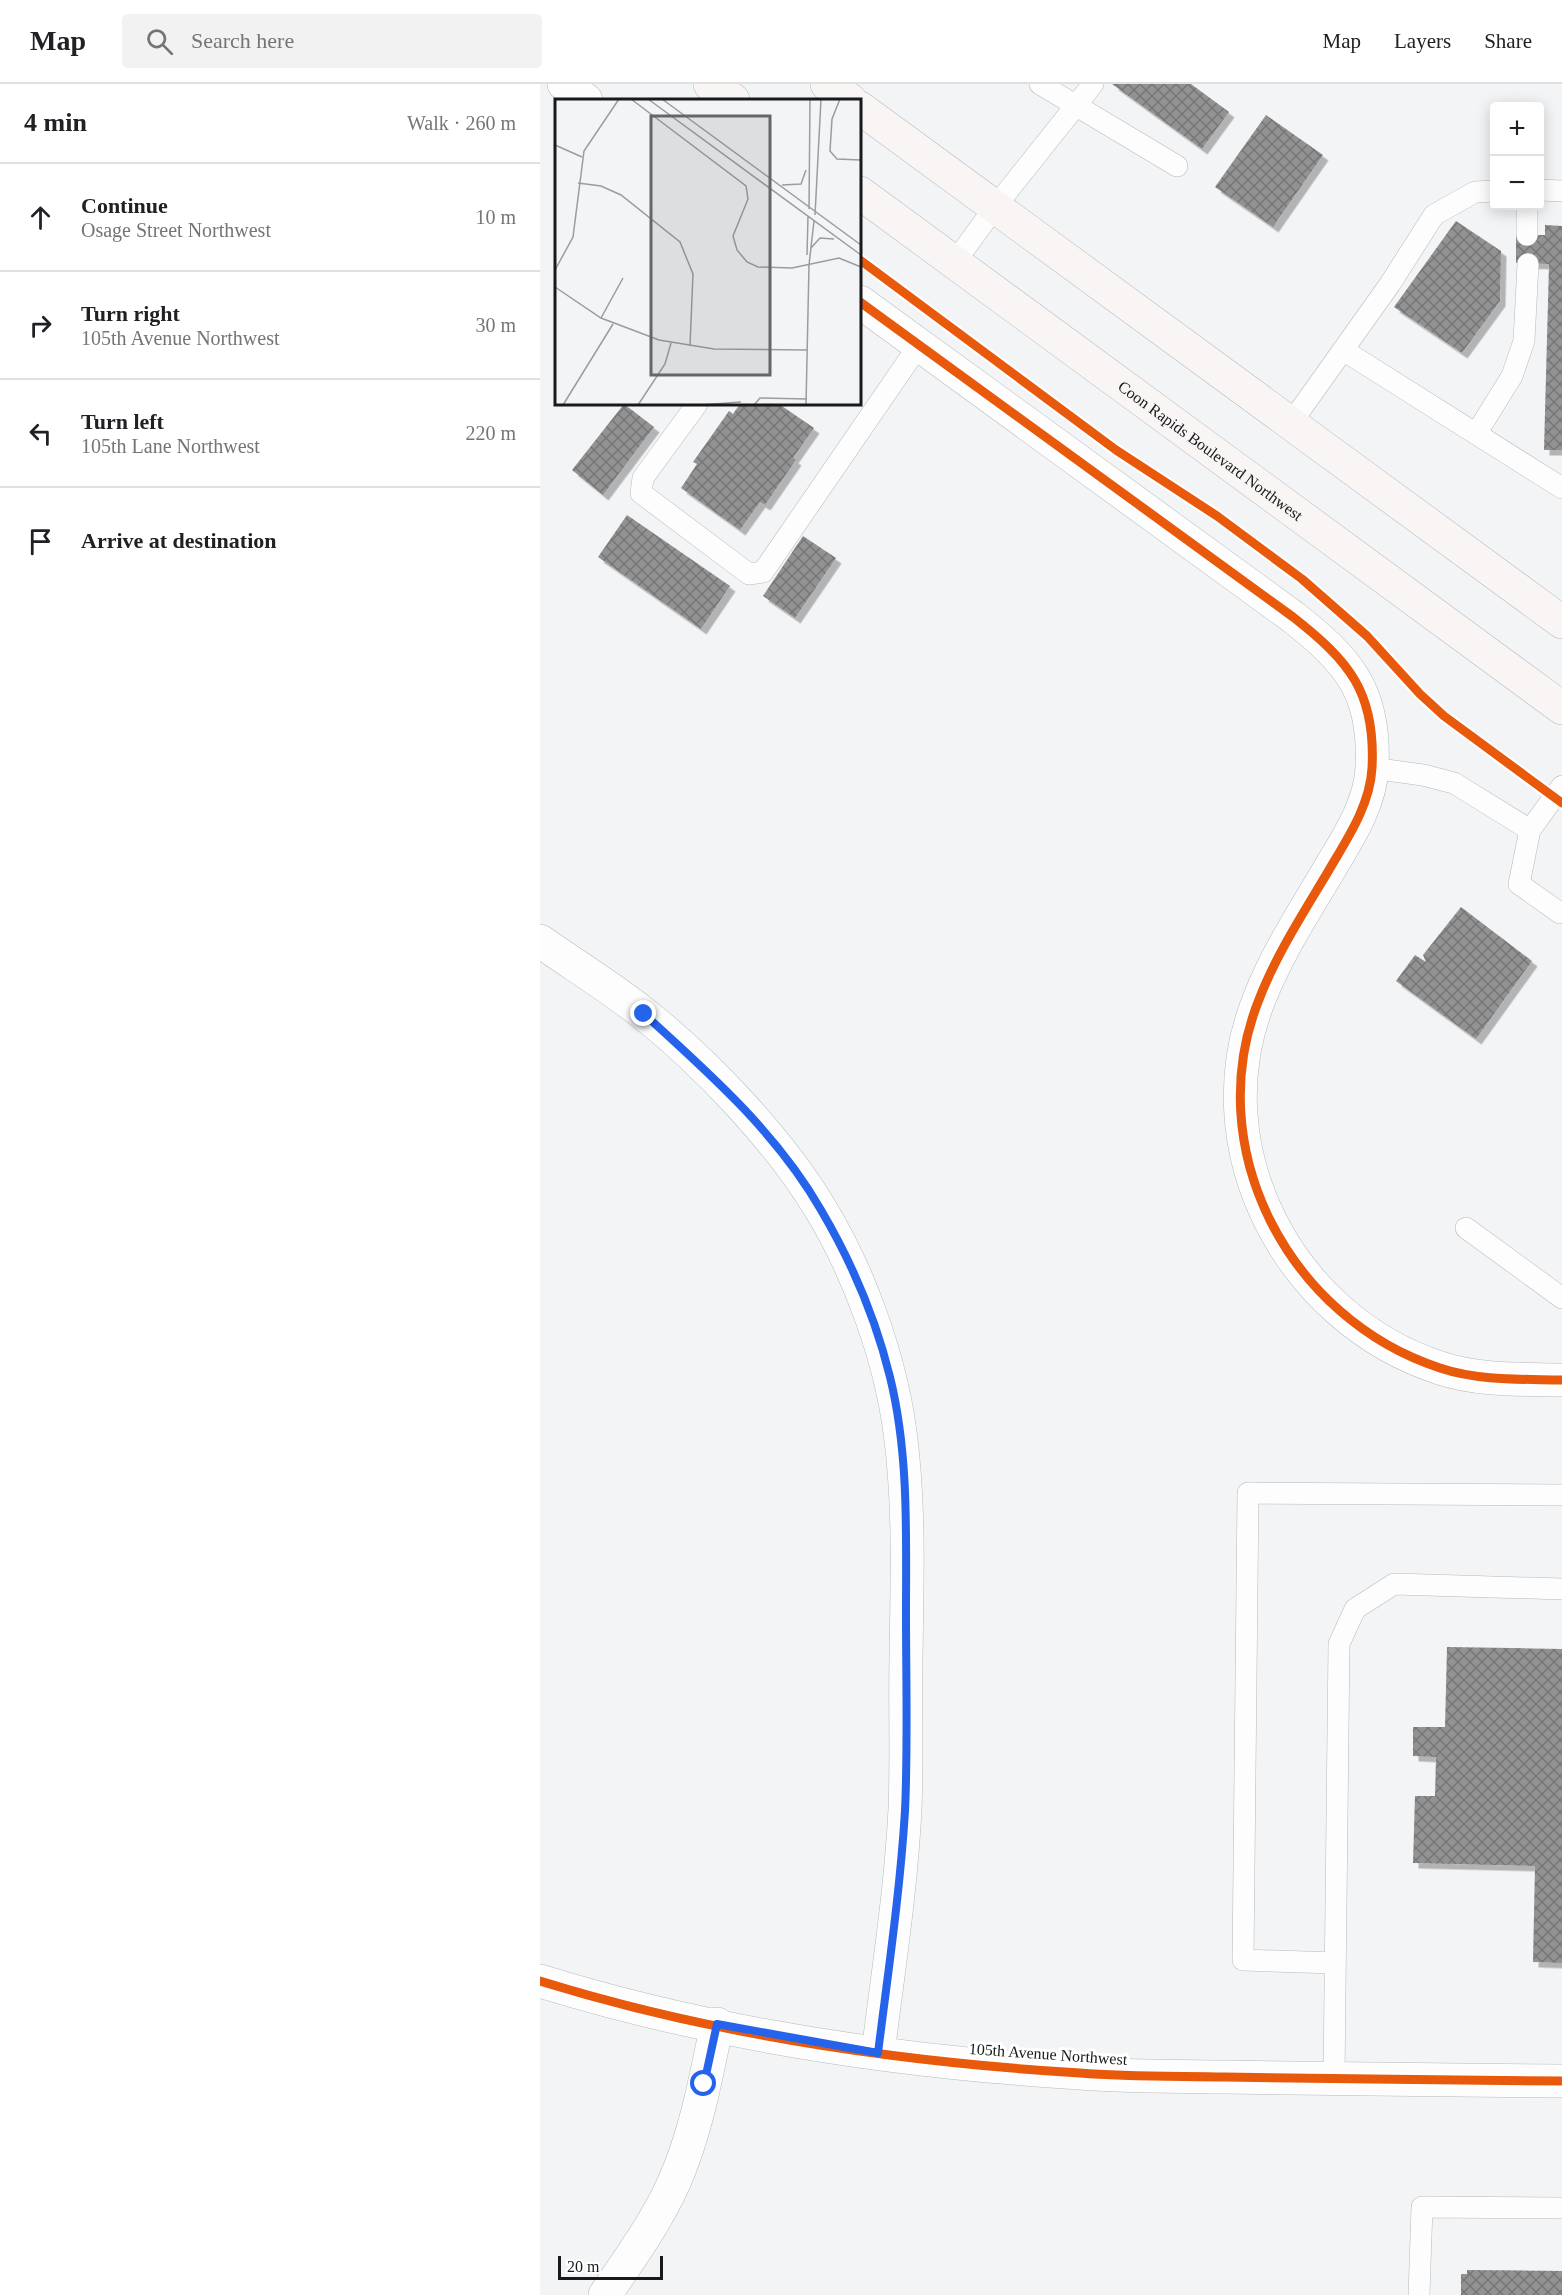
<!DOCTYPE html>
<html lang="en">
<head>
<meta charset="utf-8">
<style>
	:root { --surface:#fff; --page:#f2f2f2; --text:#202124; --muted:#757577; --line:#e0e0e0 }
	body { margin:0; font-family:Georgia,serif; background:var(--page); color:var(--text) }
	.controls { position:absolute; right:18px; top:18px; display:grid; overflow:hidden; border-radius:6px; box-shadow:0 3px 15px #0003 }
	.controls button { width:54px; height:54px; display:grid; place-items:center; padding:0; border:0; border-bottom:2px solid var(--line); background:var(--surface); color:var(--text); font:30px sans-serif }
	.scale { position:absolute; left:18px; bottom:15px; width:105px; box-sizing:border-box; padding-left:6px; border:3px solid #17191a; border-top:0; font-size:16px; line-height:21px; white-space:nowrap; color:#17191a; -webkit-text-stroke:4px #fff; paint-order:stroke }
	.stop { position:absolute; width:18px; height:18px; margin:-14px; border:4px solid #2563eb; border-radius:50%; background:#fff }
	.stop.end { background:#2563eb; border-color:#fff; box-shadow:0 2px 6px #0008 }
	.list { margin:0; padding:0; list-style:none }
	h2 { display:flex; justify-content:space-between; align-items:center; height:78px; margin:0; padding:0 24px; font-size:26px }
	h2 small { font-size:20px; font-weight:400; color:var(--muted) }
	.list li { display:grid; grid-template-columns:39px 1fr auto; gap:18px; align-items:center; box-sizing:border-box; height:108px; padding:0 24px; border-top:2px solid var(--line) }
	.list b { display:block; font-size:22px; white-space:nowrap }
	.list p { margin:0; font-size:20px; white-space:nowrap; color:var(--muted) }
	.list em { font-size:20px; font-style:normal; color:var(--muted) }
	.icon { flex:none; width:33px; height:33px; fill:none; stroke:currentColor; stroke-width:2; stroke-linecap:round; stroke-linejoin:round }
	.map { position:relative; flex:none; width:1022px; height:2211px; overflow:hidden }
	header { display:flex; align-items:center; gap:36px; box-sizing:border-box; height:84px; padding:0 30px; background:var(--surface); border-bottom:2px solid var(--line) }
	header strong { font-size:28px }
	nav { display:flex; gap:33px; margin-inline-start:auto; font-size:21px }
	.search { width:420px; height:54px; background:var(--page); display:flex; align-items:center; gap:15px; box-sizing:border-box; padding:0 21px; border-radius:6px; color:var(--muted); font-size:22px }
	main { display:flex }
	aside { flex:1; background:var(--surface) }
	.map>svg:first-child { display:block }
	.building { fill:url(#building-cross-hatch); filter:url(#shadow) }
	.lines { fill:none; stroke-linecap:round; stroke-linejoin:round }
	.service-casing { stroke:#b8b9bb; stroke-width:22 }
	.minor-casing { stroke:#b8b9bb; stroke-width:34 }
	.tertiary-casing { stroke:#b8b9bb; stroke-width:34 }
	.secondary-casing { stroke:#b8b9bb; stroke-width:34 }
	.service { stroke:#fdfdfe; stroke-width:21 }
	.minor { stroke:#fdfdfe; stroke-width:33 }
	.tertiary { stroke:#fdfdfe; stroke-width:33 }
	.secondary { stroke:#f9f5f5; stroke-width:33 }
	.cycleway-casing { stroke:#fff; stroke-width:13 }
	.cycleway { stroke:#e8590c; stroke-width:9 }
	.route { stroke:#2563eb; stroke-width:8 }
	.labels { text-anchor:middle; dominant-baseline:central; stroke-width:6; stroke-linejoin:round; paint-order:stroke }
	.street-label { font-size:16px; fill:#17191a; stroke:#fff }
	.inset-road { fill:none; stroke:#9a9c9e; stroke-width:1.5 }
	.view { fill:#646667; fill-opacity:0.15; stroke:#646667; stroke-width:3 }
	.inset-edge { fill:none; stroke:#17191a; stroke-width:3 }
</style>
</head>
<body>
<header>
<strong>Map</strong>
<div class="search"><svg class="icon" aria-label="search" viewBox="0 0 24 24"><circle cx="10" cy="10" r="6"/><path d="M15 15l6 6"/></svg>Search here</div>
<nav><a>Map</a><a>Layers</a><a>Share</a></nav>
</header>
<main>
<aside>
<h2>4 min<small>Walk · 260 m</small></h2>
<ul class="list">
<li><svg class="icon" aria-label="ahead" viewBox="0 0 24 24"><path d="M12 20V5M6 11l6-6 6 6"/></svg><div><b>Continue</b><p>Osage Street Northwest</p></div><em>10 m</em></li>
<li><svg class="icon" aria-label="right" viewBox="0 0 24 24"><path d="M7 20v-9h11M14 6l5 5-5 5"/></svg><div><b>Turn right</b><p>105th Avenue Northwest</p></div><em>30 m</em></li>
<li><svg class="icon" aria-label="left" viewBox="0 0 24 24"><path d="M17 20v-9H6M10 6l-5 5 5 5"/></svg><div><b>Turn left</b><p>105th Lane Northwest</p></div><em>220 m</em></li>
<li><svg class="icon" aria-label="arrive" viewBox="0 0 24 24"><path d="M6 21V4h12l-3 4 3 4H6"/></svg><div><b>Arrive at destination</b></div></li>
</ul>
</aside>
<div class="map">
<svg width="1022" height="2211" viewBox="0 0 1022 2211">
	<defs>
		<pattern id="building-cross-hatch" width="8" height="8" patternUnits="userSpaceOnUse" patternTransform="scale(1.5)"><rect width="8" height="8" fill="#929293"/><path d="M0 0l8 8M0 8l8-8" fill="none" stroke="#767677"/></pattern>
		<filter id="shadow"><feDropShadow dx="5.5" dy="5.5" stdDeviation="0" flood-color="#0004"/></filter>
	</defs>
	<rect width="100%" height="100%" fill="#f2f4f6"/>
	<path class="building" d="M 572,0 L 651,0 L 689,28 L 662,65 Z
		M 726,31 L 783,71 L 733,143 L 675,103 Z
		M 916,137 L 961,167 L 960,217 L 922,269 L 854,223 Z
		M 1005,141 L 1022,142 L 1022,366 L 1004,366 L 1009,180 L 976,179 L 976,151 L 1005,151 Z
		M 84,320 L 114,343 L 63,411 L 32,386 Z
		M 200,320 L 239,320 L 274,344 L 253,374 L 256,376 L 225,421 L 220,418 L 200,446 L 141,404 L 157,380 L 153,378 L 189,327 L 193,330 Z
		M 87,431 L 190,502 L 161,545 L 58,473 Z
		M 263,452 L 296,474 L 255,534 L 223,512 Z
		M 921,823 L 992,877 L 936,955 L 856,897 L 875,871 L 886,878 L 883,871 Z
		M 907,1563 L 1022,1565 L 1022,1879 L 993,1878 L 995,1782 L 873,1779 L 875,1712 L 895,1712 L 896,1673 L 873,1672 L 873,1643 L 905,1643 Z
		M 927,2186 L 1022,2187 L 1022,2211 L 921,2211 L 921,2190 L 927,2190 Z"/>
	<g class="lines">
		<defs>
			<path id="service" d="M 500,0 L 637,82
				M 999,106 L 1022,107
				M 987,122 L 987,151
				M 415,178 L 455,123 L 553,0
				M 803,266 L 1022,404
				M 157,320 L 103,394 L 101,409 L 209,490 L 223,488 L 379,261
				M 751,339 L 850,200 L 894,131 L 935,108 L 954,107
				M 936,350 L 972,292 L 984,257 L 988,180
				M 832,684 L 883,691 L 914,699 L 990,746 L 1022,702
				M 990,746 L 979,800 L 1020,829
				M 926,1144 L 1022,1214
				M 795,1879 L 703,1876 L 708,1409 L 1022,1411
				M 794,1995 L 799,1560 L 815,1525 L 854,1500 L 1022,1505
				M 879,2211 L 882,2123 L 1022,2124"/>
			<path id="minor" d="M 24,0 L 46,16
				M 320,218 L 753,533 C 809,577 836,608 832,684 C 830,723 805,758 786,791 C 762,831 737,870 720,913 C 658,1063 749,1235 900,1284 C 939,1297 981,1295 1022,1296
				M 0,857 C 34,881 70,903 103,929 C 166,979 238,1055 280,1124 C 319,1188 350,1273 360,1348 C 370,1422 367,1499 366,1574 C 365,1624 367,1675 365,1725 C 361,1806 348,1888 338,1969
				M 65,2211 C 92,2171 123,2129 140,2084 C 158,2038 167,1988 177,1940"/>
			<path id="tertiary" d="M 0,1897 C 171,1950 361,1978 540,1989 C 588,1993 637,1992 685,1993 C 797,1995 910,1996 1022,1997"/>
			<g id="secondary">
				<path d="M 170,0 L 193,16"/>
				<path d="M 287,0 L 310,16"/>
				<path d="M 320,24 L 1022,538"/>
				<path id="s1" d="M 320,109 L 1022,624"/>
			</g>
		</defs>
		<use href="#service" class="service-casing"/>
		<use href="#minor" class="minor-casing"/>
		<use href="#tertiary" class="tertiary-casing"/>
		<use href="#secondary" class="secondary-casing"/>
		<use href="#service" class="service"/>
		<use href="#minor" class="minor"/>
		<use href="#tertiary" class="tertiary"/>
		<use href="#secondary" class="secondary"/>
		<defs>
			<path id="cycleway" d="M 320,176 L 576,366 L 677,432 L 762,495 L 827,552 L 880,610 L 904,632 L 1022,719
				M 320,218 L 753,533 C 809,577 836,608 832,684 C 830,723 805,758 786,791 C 762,831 737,870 720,913 C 658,1063 749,1235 900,1284 C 939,1297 981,1295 1022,1296
				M 0,1897 C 171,1950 361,1978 540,1989 C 588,1993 637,1992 685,1993 C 797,1995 910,1996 1022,1997"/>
		</defs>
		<use href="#cycleway" class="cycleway-casing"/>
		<use href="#cycleway" class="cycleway"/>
	</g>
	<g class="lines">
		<path class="route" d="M 104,930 C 169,989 237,1049 281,1126 C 311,1177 336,1236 350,1293 C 369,1370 366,1451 366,1529 C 366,1595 368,1662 365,1727 C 360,1808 348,1889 338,1969 L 177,1940 L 164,2000"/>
	</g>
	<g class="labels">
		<g class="street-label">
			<text stroke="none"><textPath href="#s1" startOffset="435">Coon Rapids Boulevard Northwest</textPath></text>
			<text transform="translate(508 1970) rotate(4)">105th Avenue Northwest</text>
		</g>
	</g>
	<g transform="translate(15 15)">
		<rect width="306" height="306" fill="#f2f4f6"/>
		<path class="inset-road" d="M 76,0 L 191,87 L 193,100 L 178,137 L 182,151 L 192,163 L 203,168 L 237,169 L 284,159 L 306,168M 93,0 L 306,156M 107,0 L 306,146M 285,0 L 277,20 L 275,52 L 282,60 L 306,61M 0,46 L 27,58M 23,84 L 46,87 L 66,96 L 125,143 L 138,175 L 135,247M 227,86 L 246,85 L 251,71M 254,110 L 255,0M 260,116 L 266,0M 256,149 L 265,139 L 279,140M 252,156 L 253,117M 0,171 L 18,138 L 29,52 L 64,0M 0,188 L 46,219 L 104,241 L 159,250 L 252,251M 46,219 L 68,179M 8,306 L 58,225M 83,306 L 110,265 L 116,244M 145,306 L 186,303M 199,306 L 205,299 L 252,300M 251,306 L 254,166 L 259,122"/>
		<path class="view" d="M 96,17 L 215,17 L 215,276 L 96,276 Z"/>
		<rect width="306" height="306" class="inset-edge"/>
	</g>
</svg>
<div class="controls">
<button>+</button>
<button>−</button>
</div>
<div class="scale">20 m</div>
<div class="stop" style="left:164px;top:2000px"></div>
<div class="stop end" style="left:104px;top:930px"></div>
</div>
</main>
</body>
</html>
